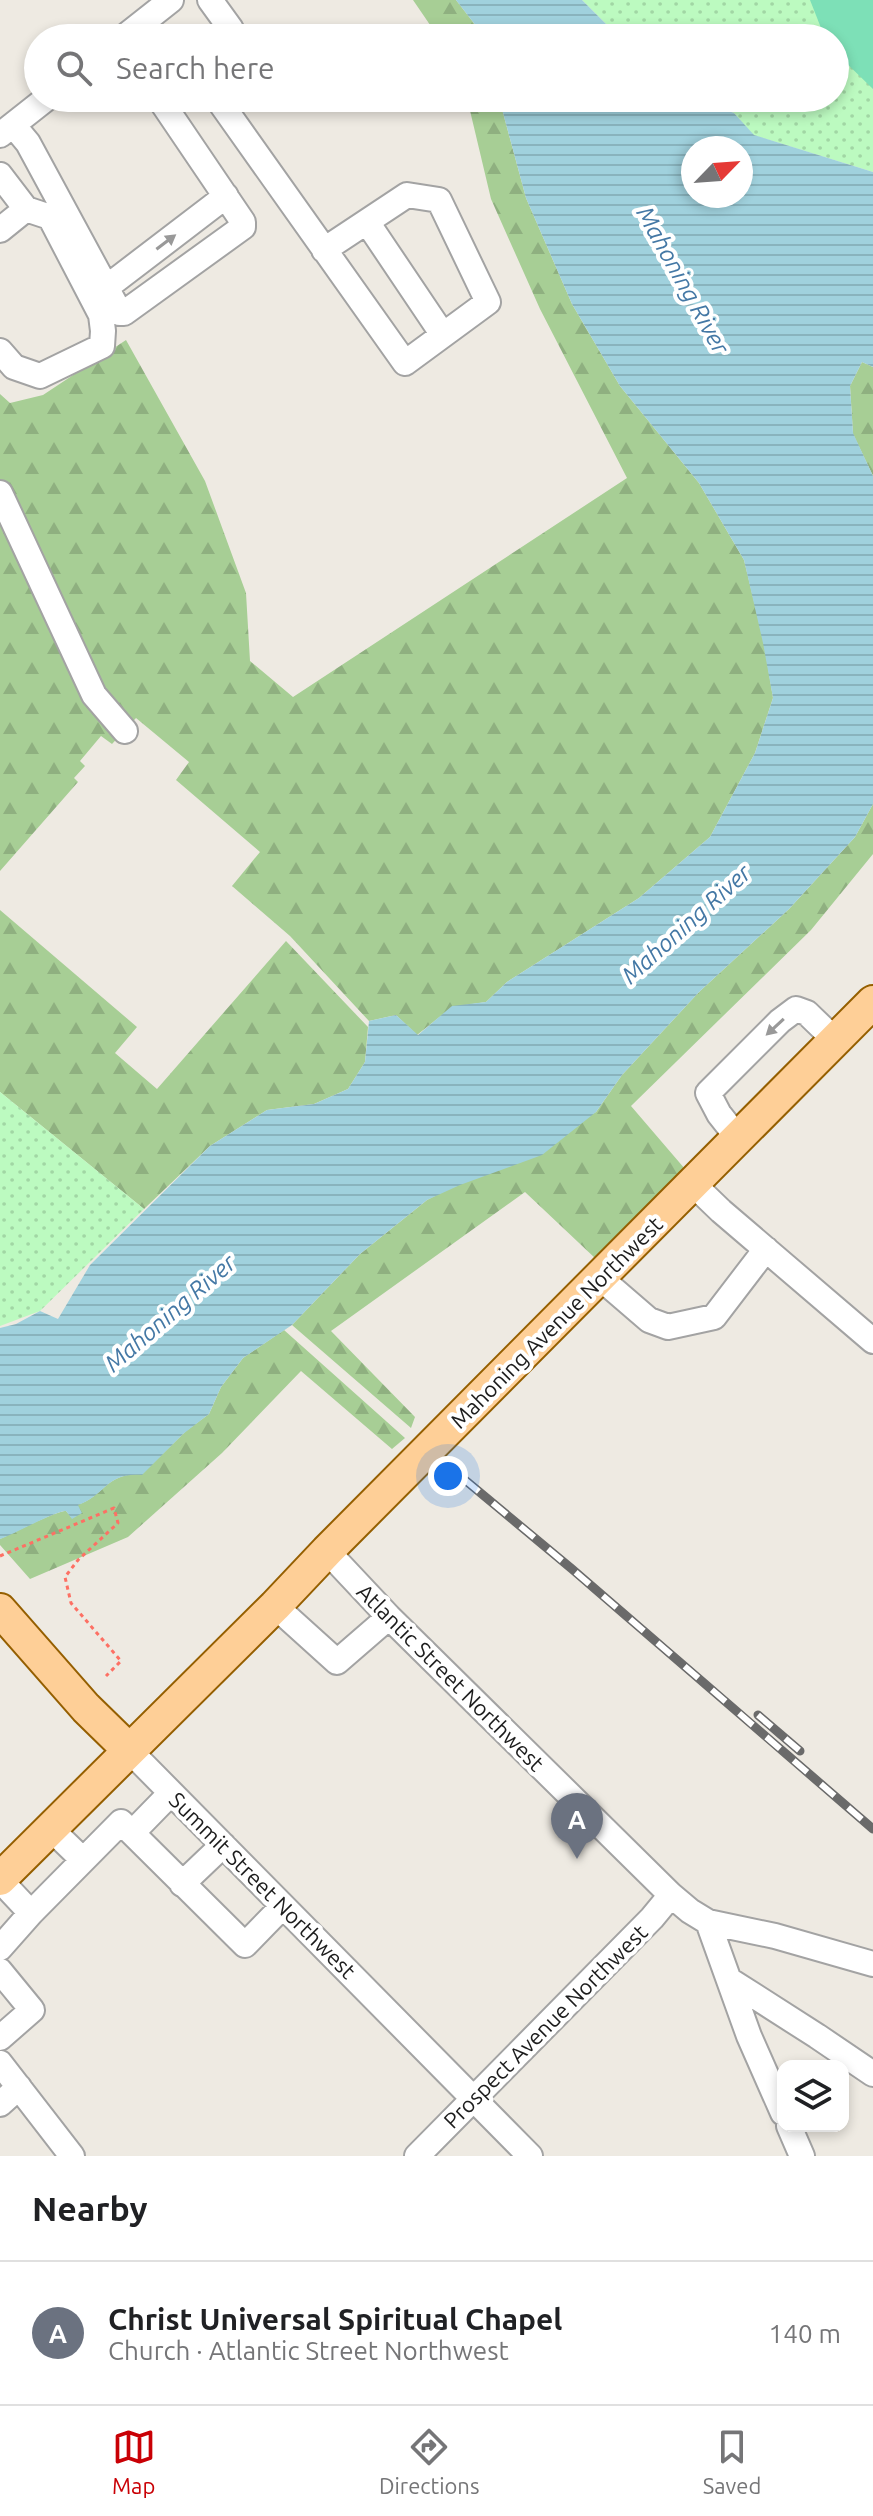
<!DOCTYPE html>
<html lang="en">
<head>
<meta charset="utf-8">
<style>
	:root { --surface:#fff; --page:#f6f6f6; --text:#202124; --muted:#757577; --line:#e0e0e0; --accent:#c90005 }
	body { margin:0; font-family:Ubuntu,sans-serif; background:var(--page); color:var(--text) }
	.controls { position:absolute; right:24px; bottom:24px; display:grid; overflow:hidden; border-radius:16px; box-shadow:0 4px 12px #0003 }
	.controls button { width:72px; height:72px; display:grid; place-items:center; padding:0; border:0; border-bottom:2px solid var(--line); background:var(--surface); color:var(--text); font:40px sans-serif }
	.compass { position:absolute; left:681px; top:136px; width:72px; height:72px; border-radius:50%; background:var(--surface); box-shadow:0 4px 12px #0003; rotate:65deg }
	.you { position:absolute; left:448px; top:1476px; width:28px; height:28px; margin:-20px; border:6px solid #fff; border-radius:50%; background:#1a73e8; box-shadow:0 0 0 12px #1a73e833 }
	.badge { display:grid; place-items:center; width:52px; height:52px; border-radius:50%; background:var(--accent); color:#fff; font-size:26px; font-weight:700 }
	.pin { position:absolute; translate:-50% -66px; filter:drop-shadow(0 2px 4px #0008) }
	.pin::after { content:''; position:absolute; top:42px; width:28px; height:24px; background:inherit; clip-path:polygon(0 0,100% 0,50% 100%) }
	.list { margin:0; padding:0; list-style:none }
	h2 { display:flex; justify-content:space-between; align-items:center; height:104px; margin:0; padding:0 32px; font-size:34px }
	h2 small { font-size:26px; font-weight:400; color:var(--muted) }
	.list li { display:grid; grid-template-columns:52px 1fr auto; gap:24px; align-items:center; box-sizing:border-box; height:144px; padding:0 32px; border-top:2px solid var(--line) }
	.list b { display:block; font-size:30px; white-space:nowrap }
	.list p { margin:0; font-size:26px; white-space:nowrap; color:var(--muted) }
	.list em { font-size:26px; font-style:normal; color:var(--muted) }
	.icon { flex:none; width:44px; height:44px; fill:none; stroke:currentColor; stroke-width:2; stroke-linecap:round; stroke-linejoin:round }
	.map { position:relative; flex:none; width:873px; height:2156px; overflow:hidden }
	.search { position:absolute; background:var(--surface); box-shadow:0 4px 12px #0003; left:24px; right:24px; top:24px; height:88px; display:flex; align-items:center; gap:20px; box-sizing:border-box; padding:0 28px; border-radius:44px; color:var(--muted); font-size:30px }
	.sheet { height:248px; background:var(--surface) }
	nav { display:flex; justify-content:space-around; align-items:center; box-sizing:border-box; height:112px; border-top:2px solid var(--line); background:var(--surface); font-size:22px; color:var(--muted) }
	nav a { display:grid; justify-items:center; gap:4px }
	nav .on { color:var(--accent) }
	.map>svg:first-child { display:block }
	.forest { fill:url(#forest-firs) }
	.park { fill:url(#park-dots) }
	.pitch { fill:#7de0b7 }
	.water { fill:url(#water-rules); fill-rule:evenodd }
	.lines { fill:none; stroke-linecap:round; stroke-linejoin:round }
	.minor-casing { stroke:#a3a3a3; stroke-width:28 }
	.major-casing { stroke:#955f00; stroke-width:36 }
	.path { stroke:#fd7064; stroke-width:3; stroke-dasharray:4 4; stroke-linecap:butt }
	.minor { stroke:#fff; stroke-width:24 }
	.major { stroke:#fecf97; stroke-width:32 }
	.rail-casing { stroke:#6a6a6a; stroke-width:9 }
	.rail { stroke:#fff; stroke-width:6; stroke-dasharray:18; stroke-linecap:butt }
	.oneway { fill:#999 }
	.labels { text-anchor:middle; dominant-baseline:central; stroke-width:8; stroke-linejoin:round; paint-order:stroke }
	.street-label { font-size:22px; fill:#1c1c1c; stroke:#fff }
	.water-label { font-size:24px; font-style:italic; fill:#4478a5; stroke:#fff }
</style>
</head>
<body>
<div class="map">
<svg width="873" height="2156" viewBox="0 0 873 2156">
	<defs>
		<pattern id="forest-firs" width="22" height="20" patternUnits="userSpaceOnUse" patternTransform="scale(2)"><rect width="22" height="20" fill="#a7ce95"/><path d="M5 1l3.5 6h-7zM16 11l3.5 6h-7z" fill="#8fb080"/></pattern>
		<pattern id="park-dots" width="8" height="8" patternUnits="userSpaceOnUse" patternTransform="scale(2)"><rect width="8" height="8" fill="#bcfac0"/><path d="M2 2h.1M6 6h.1" fill="none" stroke="#a1d6a4" stroke-width="1.8" stroke-linecap="round"/></pattern>
		<pattern id="water-rules" width="6" height="5" patternUnits="userSpaceOnUse" patternTransform="scale(2)"><rect width="6" height="5" fill="#a0d1dd"/><path d="M0 2.5h6" fill="none" stroke="#89b3bd"/></pattern>
	</defs>
	<rect width="100%" height="100%" fill="#eeeae2"/>
	<path class="forest" d="M 413,0 L 456,0 L 480,31 L 482,38 L 439,38 Z
		M 467,98 L 499,98 L 526,198 L 572,304 L 620,386 L 699,483 L 744,560 L 764,643 L 773,698 L 755,753 L 710,837 L 639,898 L 507,982 L 486,1002 L 452,1007 L 417,1035 L 396,1015 L 369,1021 L 290,936 L 232,886 L 260,852 L 176,780 L 189,762 L 136,718 L 112,744 L 101,736 L 80,761 L 85,766 L 74,778 L 78,782 L 0,871 L 0,394 L 10,403 L 43,395 L 126,340 L 205,481 L 246,593 L 250,661 L 293,697 L 627,478 L 540,309 L 491,199 Z
		M 862,362 L 873,367 L 873,476 L 853,434 L 850,386 Z
		M 873,804 L 873,854 L 811,930 L 631,1106 L 685,1169 L 596,1259 L 525,1192 L 331,1331 L 415,1417 L 411,1428 L 292,1325 L 360,1254 L 427,1200 L 596,1112 L 622,1075 L 699,992 L 789,909 L 855,837 Z
		M 0,910 L 137,1027 L 115,1053 L 157,1089 L 286,941 L 368,1027 L 365,1062 L 348,1089 L 314,1104 L 267,1110 L 210,1146 L 144,1209 L 0,1092 Z
		M 284,1330 L 405,1438 L 392,1449 L 301,1371 L 222,1453 L 128,1537 L 30,1579 L 0,1545 L 0,1539 C 13,1533 56,1511 66,1511 L 72,1518 L 77,1505 C 105,1496 106,1472 142,1474 L 186,1431 L 209,1414 L 221,1387 L 243,1358 Z"/>
	<path class="park" d="M 582,0 L 873,0 L 873,172 L 753,135 L 734,113 L 694,98 L 835,98 L 835,38 L 620,38 Z
		M 0,1092 L 144,1209 L 40,1311 L 0,1326 Z"/>
	<path class="pitch" d="M 810,0 L 873,0 L 873,89 L 835,52 L 835,38 L 825,38 Z"/>
	<path class="water" d="M 456,0 L 582,0 L 620,38 L 482,38 L 480,31 Z
		M 499,98 L 694,98 L 734,113 L 754,135 L 873,172 L 873,367 L 862,362 L 850,386 L 853,433 L 873,476 L 873,804 L 855,837 L 789,909 L 699,992 L 622,1075 L 596,1112 L 542,1155 L 460,1185 L 427,1200 L 360,1254 L 292,1325 L 243,1358 L 221,1387 L 209,1414 L 183,1434 L 142,1475 C 106,1472 105,1496 78,1505 L 82,1513 L 72,1519 L 66,1511 C 55,1511 15,1534 0,1539 L 0,1328 L 16,1324 L 40,1311 L 58,1319 L 90,1265 L 210,1146 L 267,1110 L 314,1104 L 348,1089 L 365,1062 L 369,1021 L 396,1015 L 418,1035 L 452,1006 L 486,1002 L 507,982 L 639,898 L 710,837 L 755,753 L 773,698 L 763,643 L 744,560 L 699,483 L 620,386 L 572,304 L 526,198 ZM 693,148 L 741,148 L 741,196 L 693,196 Z"/>
	<g class="lines">
		<defs>
			<path id="minor" d="M 210,0 L 231,29 L 229,38
				M 123,38 L 171,0
				M 217,98 L 405,363 L 488,302 L 439,200 L 407,195 L 324,250
				M 13,125 L 28,143 L 120,313 L 124,313 L 243,227 L 243,222 L 159,98
				M 0,135 L 47,98
				M 0,175 L 26,209 L 0,230
				M 367,222 L 443,335
				M 107,287 L 226,196
				M 0,351 L 14,367 L 40,376 L 102,346 L 103,331 L 101,315 L 50,217 L 26,209
				M 0,493 L 94,695 L 125,731
				M 738,1138 L 719,1114 L 708,1093 L 780,1021 L 796,1009 L 807,1013 L 835,1040
				M 693,1184 L 721,1211 L 873,1341
				M 599,1277 L 649,1320 L 668,1327 L 714,1317 L 766,1249
				M 327,1551 L 389,1617 L 671,1895 L 690,1911 L 708,1922 L 749,2036 L 783,2113
				M 275,1606 L 337,1662 L 389,1617
				M 129,1750 L 530,2156
				M 50,1828 L 83,1860
				M 132,1833 L 171,1793
				M 0,1880 L 31,1913 L 121,1822 L 245,1945 L 283,1906
				M 182,1884 L 223,1845
				M 708,1922 L 775,1936 L 873,1964
				M 0,1948 L 31,1913
				M 0,1971 L 32,2010 L 0,2038
				M 731,1981 L 817,2036 L 873,2074
				M 0,2063 L 72,2156
				M 0,2104 L 19,2087
				M 789,2126 L 802,2156
				M 417,2156 L 652,1918 L 671,1895"/>
			<path id="major" d="M 0,1610 L 86,1708 L 129,1750
				M 0,1879 L 275,1606 L 327,1551 L 873,1002"/>
		</defs>
		<use href="#minor" class="minor-casing"/>
		<use href="#major" class="major-casing"/>
		<path class="path" d="M 0,1556 L 114,1508 L 118,1523 L 78,1560 L 65,1577 L 71,1603 L 121,1661 L 106,1676"/>
		<use href="#minor" class="minor"/>
		<use href="#major" class="major"/>
		<defs>
			<path id="rail" d="M 465,1480 L 572,1569 L 873,1829
				M 758,1715 L 800,1751"/>
		</defs>
		<use href="#rail" class="rail-casing"/>
		<use href="#rail" class="rail"/>
	</g>
	<defs><path id="oneway-solid" d="M-6-.8H1V-3.2L6.5 0L1 3.2V.8H-6Z" transform="scale(2)"/></defs>
	<g class="oneway">
		<use href="#oneway-solid" transform="translate(166 242) rotate(-37)"/>
		<use href="#oneway-solid" transform="translate(775 1027) rotate(137)"/>
	</g>
	<g class="labels">
		<g class="street-label">
			<text transform="translate(556 1322) rotate(-45)">Mahoning Avenue Northwest</text>
			<text transform="translate(451 1677) rotate(45)">Atlantic Street Northwest</text>
			<text transform="translate(263 1885) rotate(45)">Summit Street Northwest</text>
			<text transform="translate(545 2026) rotate(-45)">Prospect Avenue Northwest</text>
		</g>
		<g class="water-label">
			<text transform="translate(683 280) rotate(61)">Mahoning River</text>
			<text transform="translate(686 924) rotate(-42)">Mahoning River</text>
			<text transform="translate(170 1313) rotate(-41)">Mahoning River</text>
		</g>
	</g>
</svg>
<div class="controls">
<button><svg class="icon" aria-label="layers" viewBox="0 0 24 24"><path d="M12 4l9 5-9 5-9-5zM3 14l9 5 9-5"/></svg></button>
</div>
<svg class="compass" viewBox="-18 -18 36 36"><path d="M0-13l5 13h-10z" fill="#e53935"/><path d="M0 13l5-13h-10z" fill="#757577"/></svg>
<div class="you"></div>
<div class="pin badge" style="left:577px;top:1859px;background:#6b7280">A</div>
<div class="search"><svg class="icon" aria-label="search" viewBox="0 0 24 24"><circle cx="10" cy="10" r="6"/><path d="M15 15l6 6"/></svg>Search here</div>
</div>
<section class="sheet">
<h2>Nearby<small></small></h2>
<ul class="list">
<li><span class="badge" style="background:#6b7280">A</span><div><b>Christ Universal Spiritual Chapel</b><p>Church · Atlantic Street Northwest</p></div><em>140 m</em></li>
</ul>
</section>
<nav>
<a class="on"><svg class="icon" aria-label="map" viewBox="0 0 24 24"><path d="M3 6l6-2 6 2 6-2v14l-6 2-6-2-6 2zM9 4v14M15 6v14"/></svg>Map</a>
<a><svg class="icon" aria-label="directions" viewBox="0 0 24 24"><path d="M12 3l9 9-9 9-9-9zM9 14v-3h6M13 9l2 2-2 2"/></svg>Directions</a>
<a><svg class="icon" aria-label="saved" viewBox="0 0 24 24"><path d="M7 4h10v16l-5-4-5 4z"/></svg>Saved</a>
</nav>
</body>
</html>
